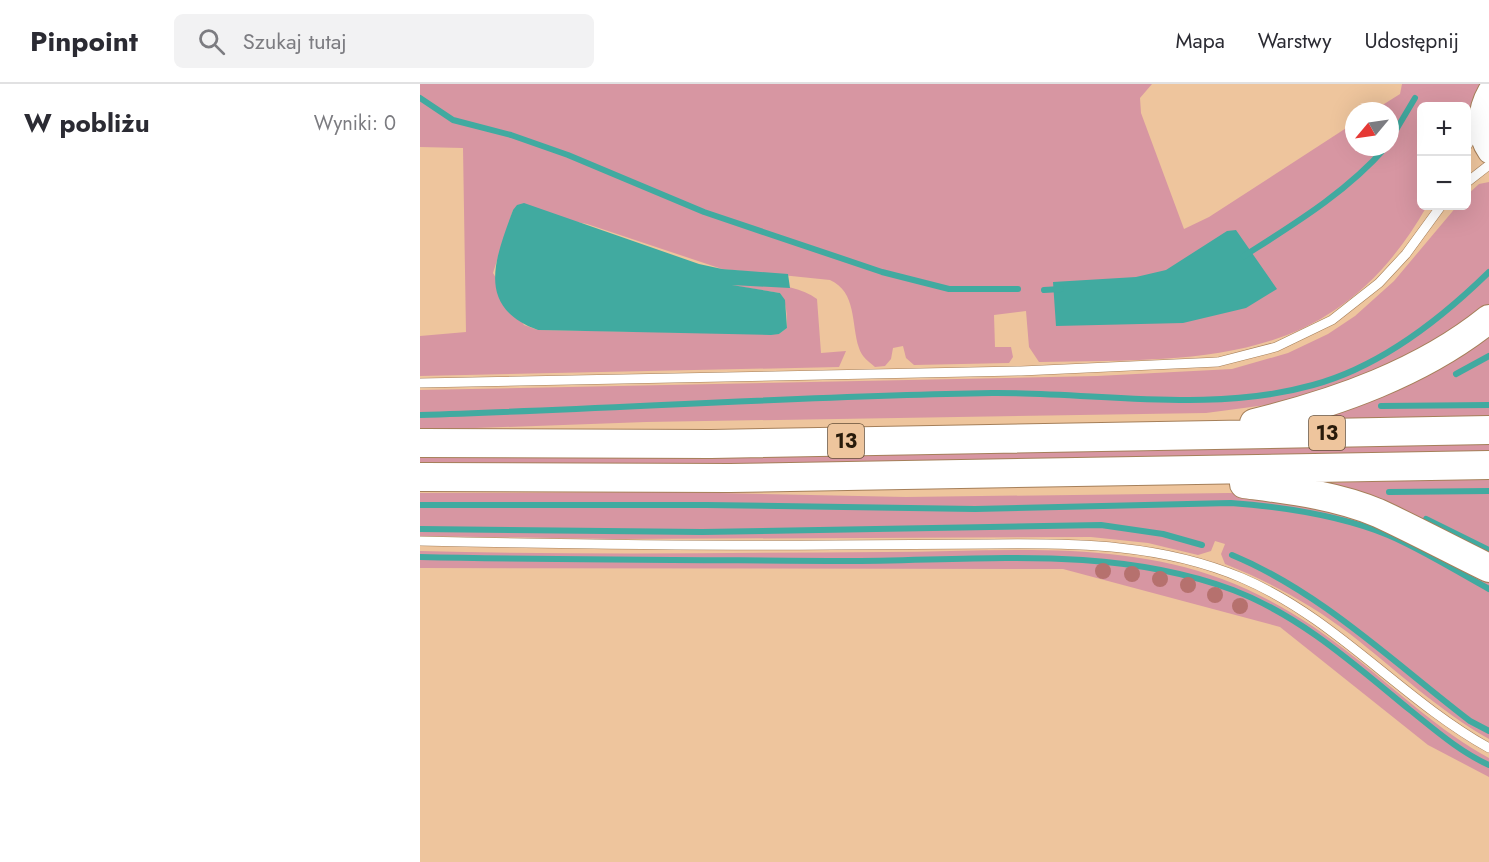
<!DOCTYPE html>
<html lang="pl">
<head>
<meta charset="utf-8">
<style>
	:root { --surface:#fff; --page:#f2f2f3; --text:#2b2b33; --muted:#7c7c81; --line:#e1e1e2 }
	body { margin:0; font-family:Jost,sans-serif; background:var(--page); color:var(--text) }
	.controls { position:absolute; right:18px; top:18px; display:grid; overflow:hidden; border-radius:9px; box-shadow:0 6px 24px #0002 }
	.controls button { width:54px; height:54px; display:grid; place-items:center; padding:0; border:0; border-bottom:2px solid var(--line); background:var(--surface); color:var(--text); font:30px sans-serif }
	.compass { position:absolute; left:925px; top:18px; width:54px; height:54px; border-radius:50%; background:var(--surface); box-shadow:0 6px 24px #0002; rotate:241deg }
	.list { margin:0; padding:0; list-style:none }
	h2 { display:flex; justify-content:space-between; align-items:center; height:78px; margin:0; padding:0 24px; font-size:26px }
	h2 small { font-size:20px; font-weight:400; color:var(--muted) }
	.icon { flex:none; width:33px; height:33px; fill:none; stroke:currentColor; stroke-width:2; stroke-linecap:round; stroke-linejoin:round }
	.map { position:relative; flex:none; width:1069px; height:778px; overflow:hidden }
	header { display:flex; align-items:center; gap:36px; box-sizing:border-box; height:84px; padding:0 30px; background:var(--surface); border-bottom:2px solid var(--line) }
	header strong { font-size:28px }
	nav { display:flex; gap:33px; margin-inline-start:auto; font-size:21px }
	.search { width:420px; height:54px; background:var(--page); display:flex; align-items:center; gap:15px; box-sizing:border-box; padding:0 21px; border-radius:9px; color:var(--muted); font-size:22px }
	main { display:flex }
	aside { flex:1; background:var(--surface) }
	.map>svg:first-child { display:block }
	.green { fill:#d796a2 }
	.water { fill:#41aaa0 }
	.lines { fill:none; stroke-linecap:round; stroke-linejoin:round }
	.stream { stroke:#41aaa0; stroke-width:6 }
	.service-casing { stroke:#a57f59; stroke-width:10 }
	.tertiary-casing { stroke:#a57f59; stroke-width:24 }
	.primary-casing { stroke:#a57f59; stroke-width:30 }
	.service { stroke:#fff; stroke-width:9 }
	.tertiary { stroke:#fff; stroke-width:22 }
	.primary { stroke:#fff; stroke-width:28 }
	.tree { fill:#b6716e }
	.labels { text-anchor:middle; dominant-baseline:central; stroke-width:4.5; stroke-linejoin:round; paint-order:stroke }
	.shield { fill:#eec59d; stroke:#644e37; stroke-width:1.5 }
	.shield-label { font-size:20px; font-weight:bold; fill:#291b0b }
</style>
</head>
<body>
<header>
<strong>Pinpoint</strong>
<div class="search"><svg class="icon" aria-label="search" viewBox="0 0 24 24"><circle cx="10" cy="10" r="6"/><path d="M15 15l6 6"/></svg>Szukaj tutaj</div>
<nav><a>Mapa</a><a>Warstwy</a><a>Udostępnij</a></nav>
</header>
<main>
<aside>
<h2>W pobliżu<small>Wyniki: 0</small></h2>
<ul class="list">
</ul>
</aside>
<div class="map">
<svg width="1069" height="778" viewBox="0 0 1069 778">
	<rect width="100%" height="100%" fill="#eec59d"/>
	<path class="green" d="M 0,0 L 732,0 L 720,14 L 721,29 L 764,145 L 789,133 L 934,39 L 934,63 L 970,63 L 970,27 L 953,27 L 980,10 L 982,0 L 1062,0 L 1047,48 L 1046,22 L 1002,22 L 1002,122 L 1007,122 C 914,285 784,275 619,278 L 609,263 L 606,227 L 574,231 L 575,263 L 591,263 L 593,273 L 589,279 L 494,281 L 486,274 L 483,262 L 473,264 L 471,275 L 465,282 L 455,283 C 448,277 442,273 439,264 C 431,240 437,208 410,196 L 302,185 L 167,140 L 93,126 L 73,189 L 104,241 L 118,246 L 359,250 L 367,244 C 367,231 367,219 360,209 L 309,201 C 337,199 374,198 397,215 L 401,269 L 426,267 L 419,283 L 0,292 L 0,252 L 46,248 L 43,64 L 0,63 Z
		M 1069,98 L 1069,224 L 1003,269 L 870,318 L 786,329 L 226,338 L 0,346 L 0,306 L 677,292 L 812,285 L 868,269 L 908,250 L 935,232 L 974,197 L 1037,122 L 1046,122 L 1047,111 L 1059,100 Z
		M 1069,246 L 1069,333 L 891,336 Z
		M 1069,358 L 1069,370 L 536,379 L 0,383 L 0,372 Z
		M 1069,395 L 1069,475 L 897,399 Z
		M 255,408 L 486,413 L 809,409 L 842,410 L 939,432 L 1069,494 L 1069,655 C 1018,626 976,586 930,550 C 892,521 850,498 805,480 L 801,470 L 805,460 L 795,457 L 791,467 L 778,471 L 728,459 L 671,453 L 194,455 L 0,452 L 0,409 Z
		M 0,467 C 155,471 310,469 465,468 C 576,468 695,455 802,495 C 850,513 893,540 933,572 C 978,607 1019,647 1069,674 L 1069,693 L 1008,661 L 860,543 L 643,485 L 0,484 Z"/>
	<path class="water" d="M 104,119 L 279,180 L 302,185 L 368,190 L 370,204 L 312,201 L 360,209 L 365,216 L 367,244 L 359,250 L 351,251 L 118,246 C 54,223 76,173 93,126 L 97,121 Z
		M 816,146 L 857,205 L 826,224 L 763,239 L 636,242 L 633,198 L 716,193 L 746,186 L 807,147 Z"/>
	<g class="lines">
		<path class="stream" d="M 0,14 L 33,36 L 91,51 L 148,71 L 284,128 L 462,188 L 529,205 L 598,205
			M 970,56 L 995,14
			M 824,172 C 874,140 927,108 966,63
			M 624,206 L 641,205
			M 1036,290 L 1069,272
			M 961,322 L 1069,321
			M 0,331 C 191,325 381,312 572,309 C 678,308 789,330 893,301 C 960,283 1020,236 1069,188
			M 969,408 L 1069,407
			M 0,421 L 286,421 L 555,425 L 811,419 C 864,423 919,431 968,451 C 1003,466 1036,487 1069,505
			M 1006,435 L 1069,466
			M 0,445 L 282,448 L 681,441 L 743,450 L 782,461
			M 812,471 C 901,508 973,578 1050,637 L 1069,647
			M 0,473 C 142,476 284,476 425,477 C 555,477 689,460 813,506 C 881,532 935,581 990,626 C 1015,646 1040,668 1069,681"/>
		<defs>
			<path id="service" d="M 1046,64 L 1055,47
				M 1046,99 L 1069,81
				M 0,299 L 601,287 L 798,278 L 856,263 L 912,236 L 959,199 L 986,170 L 1021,122
				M 0,457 C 138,460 276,462 413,461 C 466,461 519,460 572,460 C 658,459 742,460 822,494 C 916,534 981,615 1069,664"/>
			<path id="tertiary" d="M 1069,7 C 1058,26 1056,50 1069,68"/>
			<path id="primary" d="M 834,339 C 916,319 1002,289 1069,235
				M 0,359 L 291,360 L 1069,346
				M 0,393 L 310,394 L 1069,381
				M 824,400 C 869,406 915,411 958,429 C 995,446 1032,466 1069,484"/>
		</defs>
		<use href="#service" class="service-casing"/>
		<use href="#tertiary" class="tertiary-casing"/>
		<use href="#primary" class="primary-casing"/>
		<use href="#service" class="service"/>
		<use href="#tertiary" class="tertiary"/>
		<use href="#primary" class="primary"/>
	</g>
	<g class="tree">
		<circle cx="683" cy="487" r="8"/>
		<circle cx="712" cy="490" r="8"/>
		<circle cx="740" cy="495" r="8"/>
		<circle cx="768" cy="501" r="8"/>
		<circle cx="795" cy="511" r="8"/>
		<circle cx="820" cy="522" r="8"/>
	</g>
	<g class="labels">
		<g class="shield">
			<rect x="889" y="332" width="36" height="34" rx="4.5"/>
			<rect x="408" y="340" width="36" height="34" rx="4.5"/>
		</g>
		<g class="shield-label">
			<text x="907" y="349">13</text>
			<text x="426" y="357">13</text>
		</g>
	</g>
</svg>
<div class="controls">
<button>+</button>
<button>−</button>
</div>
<svg class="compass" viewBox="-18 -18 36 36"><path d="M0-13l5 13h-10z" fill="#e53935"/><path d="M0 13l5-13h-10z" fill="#7c7c81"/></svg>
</div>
</main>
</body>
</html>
